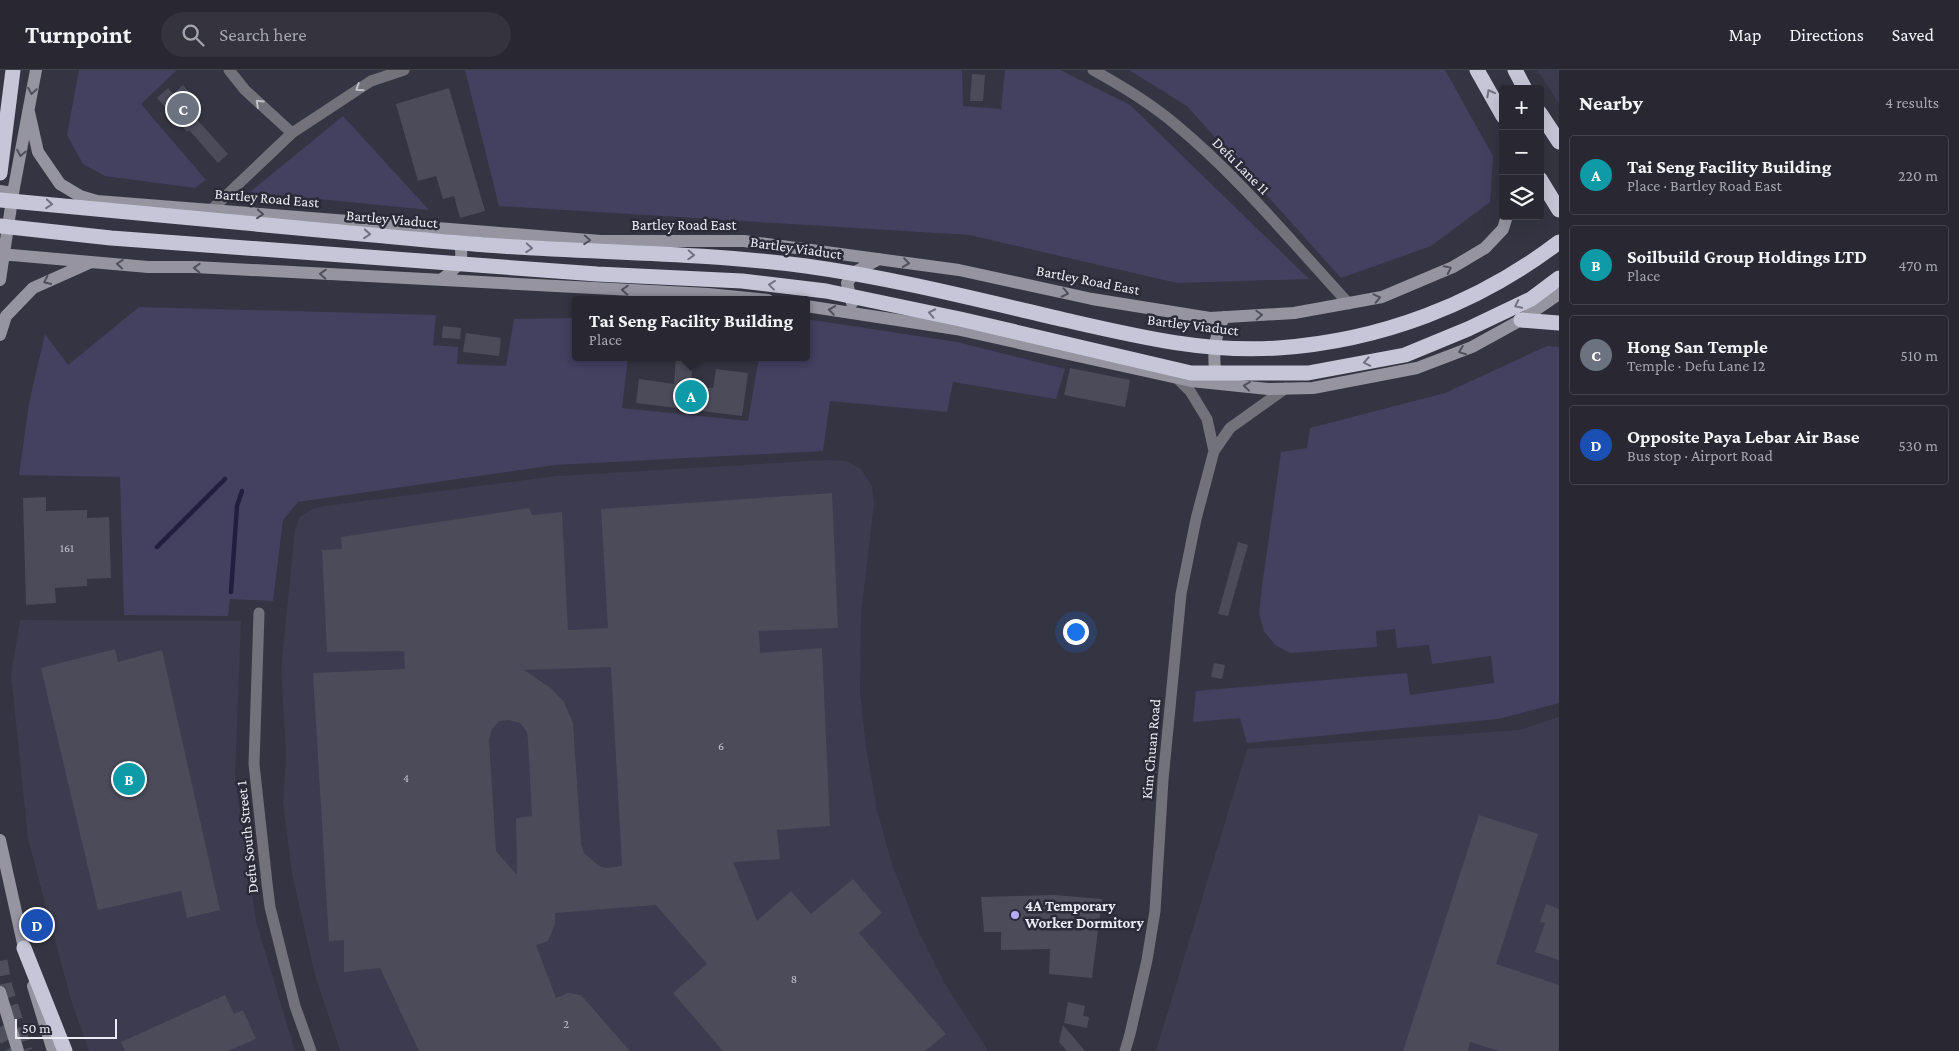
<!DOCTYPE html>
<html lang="en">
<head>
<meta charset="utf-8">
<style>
	:root { --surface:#282732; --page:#34333e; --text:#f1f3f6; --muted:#a5a5ac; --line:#44444d; --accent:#b4acf9 }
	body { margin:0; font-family:"Crimson Pro",serif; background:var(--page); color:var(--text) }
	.controls { position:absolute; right:15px; top:15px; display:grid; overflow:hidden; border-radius:5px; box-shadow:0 5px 20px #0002 }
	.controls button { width:45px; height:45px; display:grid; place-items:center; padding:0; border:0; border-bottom:1px solid var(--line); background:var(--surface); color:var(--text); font:25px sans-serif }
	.scale { position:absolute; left:15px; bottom:12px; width:102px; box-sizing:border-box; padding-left:5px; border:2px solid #ebebf4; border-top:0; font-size:14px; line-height:18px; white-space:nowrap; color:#ebebf4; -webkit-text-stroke:4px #2b2a38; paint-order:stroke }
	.you { position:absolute; left:1075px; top:561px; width:18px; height:18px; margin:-12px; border:4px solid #fff; border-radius:50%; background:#1a73e8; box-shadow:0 0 0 8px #1a73e833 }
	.badge { display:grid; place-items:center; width:32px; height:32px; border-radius:50%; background:var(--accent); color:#fff; font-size:16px; font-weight:700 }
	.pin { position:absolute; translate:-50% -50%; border:2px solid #fff; box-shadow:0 1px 5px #0006 }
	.popup { position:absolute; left:572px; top:226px; width:238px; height:65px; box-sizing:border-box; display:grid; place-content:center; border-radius:5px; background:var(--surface); filter:drop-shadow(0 1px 4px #0005); font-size:16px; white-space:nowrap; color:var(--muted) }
	.popup b { font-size:19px; color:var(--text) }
	.popup::after { content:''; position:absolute; left:50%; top:100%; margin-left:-10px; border:10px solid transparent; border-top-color:var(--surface) }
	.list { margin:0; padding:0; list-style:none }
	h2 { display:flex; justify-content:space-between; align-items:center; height:65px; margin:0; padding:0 20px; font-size:21px }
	h2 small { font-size:16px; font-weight:400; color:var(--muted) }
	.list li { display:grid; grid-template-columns:32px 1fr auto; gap:15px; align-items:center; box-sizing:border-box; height:80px; margin:0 10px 10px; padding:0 10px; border:1px solid var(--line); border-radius:5px }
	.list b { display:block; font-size:19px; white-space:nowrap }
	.list p { margin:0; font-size:16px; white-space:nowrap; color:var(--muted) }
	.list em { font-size:16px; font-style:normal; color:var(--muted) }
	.icon { flex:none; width:28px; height:28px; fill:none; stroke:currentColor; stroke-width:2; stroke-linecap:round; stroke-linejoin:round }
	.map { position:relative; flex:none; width:1559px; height:981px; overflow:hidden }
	header { display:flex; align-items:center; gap:30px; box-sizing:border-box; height:70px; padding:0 25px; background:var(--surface); border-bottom:1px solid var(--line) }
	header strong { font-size:24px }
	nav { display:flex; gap:28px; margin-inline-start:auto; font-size:18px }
	.search { width:350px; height:45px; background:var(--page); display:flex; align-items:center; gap:12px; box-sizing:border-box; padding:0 18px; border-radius:28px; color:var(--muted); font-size:19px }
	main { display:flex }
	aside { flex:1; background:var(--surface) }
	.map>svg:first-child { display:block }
	.built { fill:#3c3b4f }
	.green { fill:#434060 }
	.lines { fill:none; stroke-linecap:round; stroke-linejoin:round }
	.stream { stroke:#231e3f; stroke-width:4.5 }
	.building { fill:#4c4b5a; fill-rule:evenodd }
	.highway-tunnel { stroke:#504f5d; stroke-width:15; stroke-dasharray:15 8; stroke-linecap:butt }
	.street { stroke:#73727a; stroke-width:11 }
	.secondary { stroke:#9594a0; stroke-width:12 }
	.highway { stroke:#c7c6d8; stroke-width:15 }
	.highway-bridge { stroke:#c7c6d8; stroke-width:15 }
	.oneway { stroke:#c1c1c9 }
	.oneway2 { stroke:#504f5c }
	.oneway3 { stroke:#717080 }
	.poi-dot { fill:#b4acf9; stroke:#2b2a38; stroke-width:2 }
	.labels { text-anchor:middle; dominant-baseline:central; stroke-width:5; stroke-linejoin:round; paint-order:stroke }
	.number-label { font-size:12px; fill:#c3c3ce }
	.street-label { font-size:15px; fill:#ebebf4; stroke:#2b2a38 }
	.poi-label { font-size:15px; font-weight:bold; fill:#ebebf4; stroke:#2b2a38; text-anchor:start }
</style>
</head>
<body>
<header>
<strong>Turnpoint</strong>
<div class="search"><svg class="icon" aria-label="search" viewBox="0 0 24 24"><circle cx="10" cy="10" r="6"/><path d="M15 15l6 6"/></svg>Search here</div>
<nav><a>Map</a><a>Directions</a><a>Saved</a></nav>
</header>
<main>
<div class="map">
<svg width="1559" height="981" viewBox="0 0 1559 981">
	<rect width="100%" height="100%" fill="#353442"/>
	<path class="built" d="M 1536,0 L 1559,0 L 1559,34 L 1543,9 Z
		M 826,390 L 846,391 L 861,399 L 872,416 L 874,434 L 861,544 L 860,622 L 866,677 L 877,740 L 892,794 L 917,858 L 944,912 L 988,981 L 340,981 L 315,905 L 292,804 L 283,733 L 286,685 L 281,599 L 295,459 L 300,447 L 312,439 L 325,436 L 557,406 Z
		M 20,550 L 241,551 L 235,707 L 256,851 L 295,981 L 89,981 L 71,930 L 28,769 L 11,605 Z
		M 1559,647 L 1559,981 L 1156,981 L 1247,679 L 1519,660 Z"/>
	<path class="green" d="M 79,0 L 177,0 L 141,34 L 206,110 L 195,118 L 105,106 L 83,94 L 67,65 Z
		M 465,0 L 962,0 L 963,36 L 1001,39 L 1005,0 L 1060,0 L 1130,35 L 1309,209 L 1177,213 L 969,165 L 499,136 Z
		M 1129,0 L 1445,0 L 1493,86 L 1490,132 L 1431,176 L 1341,208 L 1187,36 Z
		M 343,46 L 429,140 L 250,122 Z
		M 139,237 L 436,245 L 433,275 L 458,277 L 457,294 L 506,296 L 514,249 L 576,248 L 576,287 L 628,287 L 622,338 L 748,351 L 759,287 L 806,287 L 806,249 L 957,272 L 1065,299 L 1056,329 L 953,312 L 947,342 L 830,331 L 823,381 L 555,395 L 298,432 L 283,450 L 273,531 L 230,529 L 228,546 L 124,545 L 120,407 L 19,405 L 29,333 L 45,264 L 68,295 Z
		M 1547,276 L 1559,277 L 1559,633 L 1498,649 L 1247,673 L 1240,648 L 1193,652 L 1196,621 L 1407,603 L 1410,625 L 1494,613 L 1491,586 L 1432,594 L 1429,575 L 1397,578 L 1395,559 L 1376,561 L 1377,577 L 1290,583 L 1275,575 L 1264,561 L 1259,544 L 1262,516 L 1281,382 L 1307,378 L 1310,358 L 1445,323 Z"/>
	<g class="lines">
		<path class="stream" d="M 157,477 L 225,409
			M 231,522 L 237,436 L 242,421"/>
	</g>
	<path class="building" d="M 972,4 L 985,5 L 983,31 L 970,31 Z
		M 183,15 L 202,37 L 193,45 L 228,84 L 218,93 L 189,60 L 187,62 L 157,28 L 168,18 L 173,24 Z
		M 449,18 L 485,141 L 460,148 L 454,126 L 443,129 L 436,106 L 418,111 L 396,34 Z
		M 443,256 L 461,258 L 460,269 L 442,268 Z
		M 466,263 L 501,268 L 499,286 L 463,282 Z
		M 676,287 L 693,289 L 691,316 L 713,318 L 716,299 L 748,303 L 742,346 L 636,333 L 639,309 L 674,314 Z
		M 1070,298 L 1130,310 L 1125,337 L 1064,325 Z
		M 832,423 L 838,558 L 759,561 L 760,583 L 822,578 L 830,756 L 777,760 L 780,789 L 733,792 L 757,851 L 791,821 L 811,844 L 853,809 L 882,843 L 859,863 L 946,964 L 925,981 L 723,981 L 673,923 L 707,894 L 656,835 L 555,843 L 555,854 L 548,871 L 536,875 L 556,928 L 568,923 L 581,925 L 630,981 L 419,981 L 380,898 L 344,902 L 344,870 L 329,871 L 313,603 L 405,599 L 404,581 L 327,582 L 322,480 L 342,479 L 341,467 L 529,438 L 532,445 L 562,442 L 568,560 L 608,558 L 601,439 ZM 611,597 L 622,796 L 606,798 L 599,796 L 584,783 L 581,774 L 573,653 L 564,632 L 552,619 L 524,600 ZM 509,650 L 520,653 L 527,662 L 528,670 L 532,746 L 516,748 L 517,805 L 496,781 L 489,670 L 492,659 L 499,651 Z
		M 46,427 L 46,441 L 87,440 L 87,448 L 109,447 L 111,508 L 87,509 L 87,516 L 55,518 L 56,533 L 26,535 L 23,428 Z
		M 1238,472 L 1248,475 L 1228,546 L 1218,544 Z
		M 115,579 L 118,592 L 162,580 L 220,840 L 187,848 L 181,821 L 98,840 L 41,598 Z
		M 1214,593 L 1225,595 L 1222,609 L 1211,607 Z
		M 1479,745 L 1538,764 L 1496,894 L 1559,915 L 1559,981 L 1499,981 L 1470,972 L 1468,981 L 1403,981 Z
		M 1054,825 L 1102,829 L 1092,908 L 1049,904 L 1050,879 L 1001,880 L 1001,862 L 984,862 L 981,827 Z
		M 1546,834 L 1559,839 L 1559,890 L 1535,882 L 1545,853 L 1540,852 Z
		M 225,925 L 234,944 L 243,940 L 256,969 L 228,981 L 125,981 L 121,972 Z
		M 1068,932 L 1085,936 L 1083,946 L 1089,947 L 1087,958 L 1064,953 Z
		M 1063,955 L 1085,981 L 1067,981 L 1059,972 Z"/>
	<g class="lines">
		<path class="highway-tunnel" d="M 0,891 L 5,917 L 25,981
			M 0,957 L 14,981"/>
		<path class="street" d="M 229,0 L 245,20 L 292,63
			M 1093,0 C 1122,16 1150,33 1175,54 C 1239,107 1293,173 1349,234
			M 211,140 L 292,63 L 371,11 L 404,0
			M 1177,308 L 1190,321 L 1207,349 L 1214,381
			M 259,543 L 254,694 L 267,813 L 270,837 L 285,897 L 295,936 L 311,981
			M 1125,981 L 1130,964 L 1147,890 L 1155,841 L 1163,710 L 1181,524 L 1196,449 L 1214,381 L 1230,358 L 1286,318"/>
		<path class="secondary" d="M 29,42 L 38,82 L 60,114 L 80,126 L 97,131 L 601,171 L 744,171 L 959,200 L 1092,229 L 1210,248 L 1294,243 L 1382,227 L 1453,197 L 1485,178 L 1503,159 L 1507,146
			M 0,121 L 13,123
			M 0,184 L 148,197 L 195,197 L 708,224 L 768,230
			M 0,210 L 13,123 L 36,0
			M 441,210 C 458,197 469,188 455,166
			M 852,233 L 847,213 L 855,202 L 879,189
			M 806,236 L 956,259 L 1191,311 L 1268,319 L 1313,318 L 1417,298 L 1472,277 L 1521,250 L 1559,224
			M 0,265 L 6,246 L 33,218 L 89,193
			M 1216,311 C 1213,284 1213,271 1224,247
			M 0,770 L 26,887
			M 33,916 L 53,981
			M 0,922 L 18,981"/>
		<path class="highway" d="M 1477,0 L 1503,46
			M 1515,0 L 1525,19
			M 1540,43 L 1559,72
			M 0,103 L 13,0
			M 1540,109 L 1559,140
			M 1521,250 L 1559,253
			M 24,878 L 65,981"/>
		<path class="highway-bridge" d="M 0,130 C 106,140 213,150 319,160 C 375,165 431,171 486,175 C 593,183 700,182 806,196 C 893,208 979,230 1065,250 C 1135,266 1205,283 1278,278 C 1380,271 1478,234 1559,172
			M 0,156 L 111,168 L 597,204 L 742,211 L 826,221 L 960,249 L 1191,303 L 1308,303 L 1405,285 L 1468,259 L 1531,229 L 1559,208"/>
	</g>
	<defs><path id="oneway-chevron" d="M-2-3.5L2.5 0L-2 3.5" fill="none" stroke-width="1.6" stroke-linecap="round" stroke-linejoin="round" transform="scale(1.25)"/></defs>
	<g class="oneway">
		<use href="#oneway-chevron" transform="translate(359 18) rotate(147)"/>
		<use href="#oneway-chevron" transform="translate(259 33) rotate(-137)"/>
	</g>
	<g class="oneway2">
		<use href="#oneway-chevron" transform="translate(32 21) rotate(99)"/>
		<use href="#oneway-chevron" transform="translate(21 83) rotate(101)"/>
		<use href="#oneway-chevron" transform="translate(260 144) rotate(5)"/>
		<use href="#oneway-chevron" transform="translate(587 170) rotate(4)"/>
		<use href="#oneway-chevron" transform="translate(906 193) rotate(8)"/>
		<use href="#oneway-chevron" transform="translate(120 194) rotate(-175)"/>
		<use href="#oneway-chevron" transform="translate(197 198) rotate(-178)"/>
		<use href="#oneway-chevron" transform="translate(1448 199) rotate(-26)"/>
		<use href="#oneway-chevron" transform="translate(323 204) rotate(-177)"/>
		<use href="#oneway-chevron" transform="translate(47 211) rotate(155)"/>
		<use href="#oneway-chevron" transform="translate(625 220) rotate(-177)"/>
		<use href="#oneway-chevron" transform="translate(1065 223) rotate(12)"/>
		<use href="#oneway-chevron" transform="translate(1377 228) rotate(-13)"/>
		<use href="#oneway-chevron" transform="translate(832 240) rotate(-171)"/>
		<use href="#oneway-chevron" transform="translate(1259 245) rotate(-3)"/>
		<use href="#oneway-chevron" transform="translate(1462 281) rotate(159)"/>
		<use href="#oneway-chevron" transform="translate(1247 316) rotate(-174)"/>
	</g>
	<g class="oneway3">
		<use href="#oneway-chevron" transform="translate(1490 23) rotate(-119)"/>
		<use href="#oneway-chevron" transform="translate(49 134) rotate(5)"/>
		<use href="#oneway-chevron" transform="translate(367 164) rotate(5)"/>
		<use href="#oneway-chevron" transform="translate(529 178) rotate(4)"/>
		<use href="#oneway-chevron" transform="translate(691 185) rotate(3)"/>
		<use href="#oneway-chevron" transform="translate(772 215) rotate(-173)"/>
		<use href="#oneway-chevron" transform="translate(1518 235) rotate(154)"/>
		<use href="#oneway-chevron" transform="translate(932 243) rotate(-168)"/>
		<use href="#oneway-chevron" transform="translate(1367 292) rotate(169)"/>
	</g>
	<circle class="poi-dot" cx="1015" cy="845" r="5"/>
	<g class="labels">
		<g class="number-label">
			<text x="67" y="478">161</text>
			<text x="721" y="676">6</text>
			<text x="406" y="708">4</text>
			<text x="794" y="909">8</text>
			<text x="566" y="954">2</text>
		</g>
		<g class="street-label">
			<text transform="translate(1241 96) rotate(45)">Defu Lane 11</text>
			<text transform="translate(267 128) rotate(5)">Bartley Road East</text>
			<text transform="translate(392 149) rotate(5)">Bartley Viaduct</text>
			<text x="684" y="155">Bartley Road East</text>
			<text transform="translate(796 178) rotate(8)">Bartley Viaduct</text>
			<text transform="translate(1088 210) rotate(11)">Bartley Road East</text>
			<text transform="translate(1193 255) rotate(7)">Bartley Viaduct</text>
			<text transform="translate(1151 679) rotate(-85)">Kim Chuan Road</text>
			<text transform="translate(247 767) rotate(-96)">Defu South Street 1</text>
		</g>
		<g class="poi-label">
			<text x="1025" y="836">4A Temporary<tspan x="1025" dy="17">Worker Dormitory</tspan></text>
		</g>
	</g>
</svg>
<div class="controls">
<button>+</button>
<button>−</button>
<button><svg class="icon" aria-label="layers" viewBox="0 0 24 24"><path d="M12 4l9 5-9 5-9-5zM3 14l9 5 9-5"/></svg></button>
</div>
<div class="scale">50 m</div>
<div class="you"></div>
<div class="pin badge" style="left:691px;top:326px;background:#0f9aa8">A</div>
<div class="popup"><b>Tai Seng Facility Building</b>Place</div>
<div class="pin badge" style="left:129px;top:709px;background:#0f9aa8">B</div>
<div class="pin badge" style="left:183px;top:39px;background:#6b7280">C</div>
<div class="pin badge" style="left:37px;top:855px;background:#1a4fb4">D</div>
</div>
<aside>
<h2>Nearby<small>4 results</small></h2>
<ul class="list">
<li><span class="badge" style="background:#0f9aa8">A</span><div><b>Tai Seng Facility Building</b><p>Place · Bartley Road East</p></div><em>220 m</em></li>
<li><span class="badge" style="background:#0f9aa8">B</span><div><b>Soilbuild Group Holdings LTD</b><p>Place</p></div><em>470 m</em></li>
<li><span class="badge" style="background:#6b7280">C</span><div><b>Hong San Temple</b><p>Temple · Defu Lane 12</p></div><em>510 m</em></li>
<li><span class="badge" style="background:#1a4fb4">D</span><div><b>Opposite Paya Lebar Air Base</b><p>Bus stop · Airport Road</p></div><em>530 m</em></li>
</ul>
</aside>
</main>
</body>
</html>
